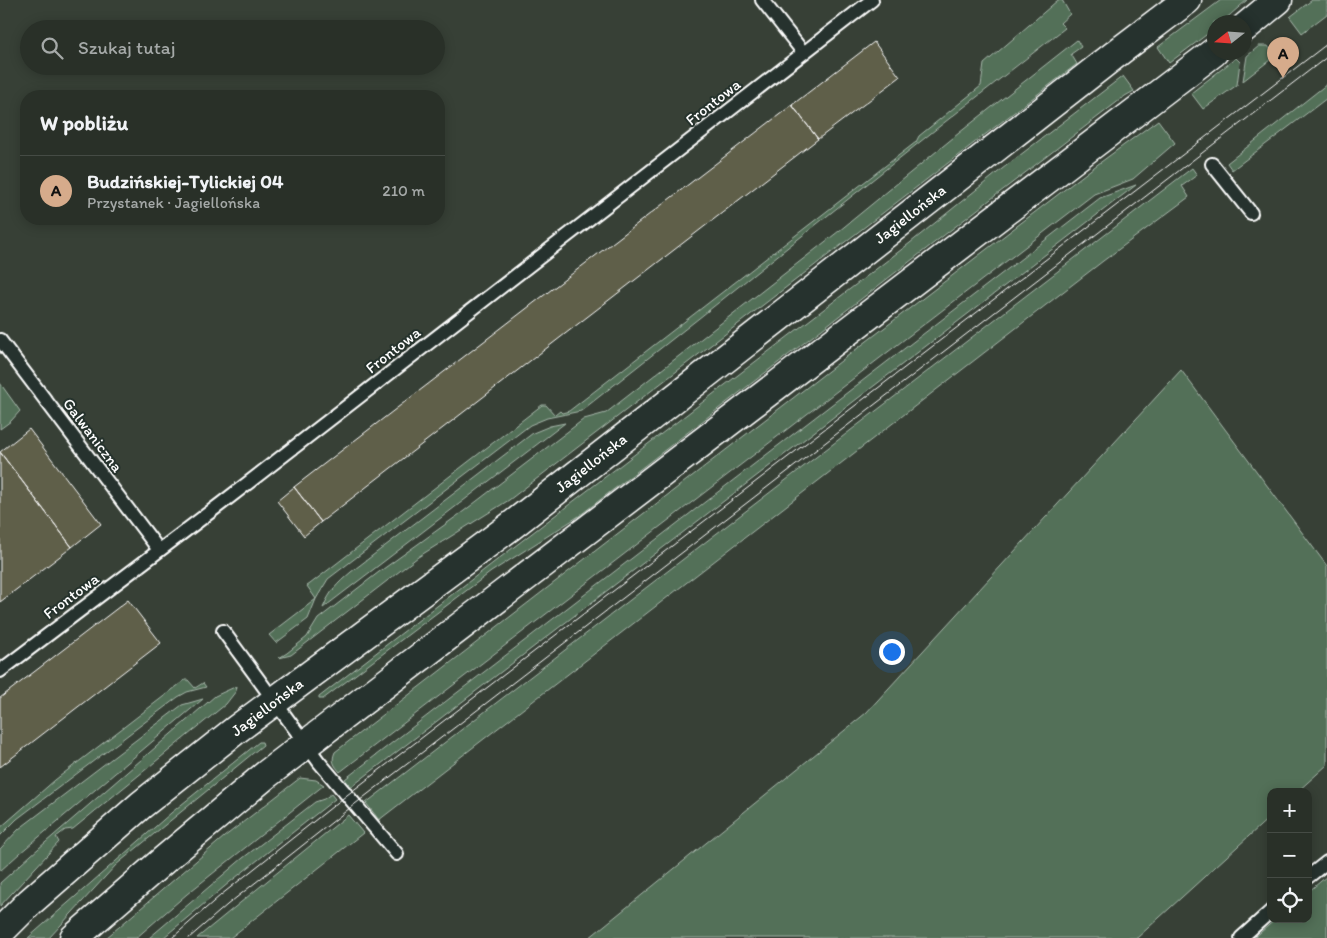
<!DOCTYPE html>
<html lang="pl">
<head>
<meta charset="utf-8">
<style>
	:root { --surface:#293028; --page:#313830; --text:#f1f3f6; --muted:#a5a9a8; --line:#454b45; --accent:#d6ab8b }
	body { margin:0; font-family:Itim,sans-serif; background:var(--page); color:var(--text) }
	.controls { position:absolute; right:15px; bottom:15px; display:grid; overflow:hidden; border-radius:10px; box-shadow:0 2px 12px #0003 }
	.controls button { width:45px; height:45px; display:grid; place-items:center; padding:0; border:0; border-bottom:1px solid var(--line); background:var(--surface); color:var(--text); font:25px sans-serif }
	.compass { position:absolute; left:1207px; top:15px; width:45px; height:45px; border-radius:50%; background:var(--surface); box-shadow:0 2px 12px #0003; rotate:253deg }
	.you { position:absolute; left:891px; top:651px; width:18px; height:18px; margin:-12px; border:4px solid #fff; border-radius:50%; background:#1a73e8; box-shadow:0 0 0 8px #1a73e833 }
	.badge { display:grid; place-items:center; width:32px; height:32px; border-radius:50%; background:var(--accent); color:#111; font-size:16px; font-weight:700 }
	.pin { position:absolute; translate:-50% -41px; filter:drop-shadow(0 1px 2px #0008) }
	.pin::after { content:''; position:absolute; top:26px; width:18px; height:15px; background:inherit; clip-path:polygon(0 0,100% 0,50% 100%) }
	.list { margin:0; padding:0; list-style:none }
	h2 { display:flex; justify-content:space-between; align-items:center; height:65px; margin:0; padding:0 20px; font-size:21px }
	h2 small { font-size:16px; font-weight:400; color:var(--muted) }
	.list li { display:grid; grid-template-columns:32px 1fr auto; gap:15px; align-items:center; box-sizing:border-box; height:70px; padding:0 20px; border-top:1px solid var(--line) }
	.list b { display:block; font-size:19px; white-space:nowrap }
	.list p { margin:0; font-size:16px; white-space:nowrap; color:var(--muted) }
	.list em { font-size:16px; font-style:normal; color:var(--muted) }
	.icon { flex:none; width:28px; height:28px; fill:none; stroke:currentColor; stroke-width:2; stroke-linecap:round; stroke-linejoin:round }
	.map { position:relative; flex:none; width:1327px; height:938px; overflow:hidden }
	.search { position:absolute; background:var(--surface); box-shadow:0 2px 12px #0003; left:20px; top:20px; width:425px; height:55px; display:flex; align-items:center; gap:12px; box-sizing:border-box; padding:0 18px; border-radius:28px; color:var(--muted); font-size:19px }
	.panel { position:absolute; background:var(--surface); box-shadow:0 2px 12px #0003; left:20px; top:90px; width:425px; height:135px; border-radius:20px }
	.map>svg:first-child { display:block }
	.green { fill:#527058; stroke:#a8b8ac }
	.building { fill:#5f5e4a; stroke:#fff }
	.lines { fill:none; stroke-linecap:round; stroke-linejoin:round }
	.service-casing { stroke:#fff; stroke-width:16 }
	.secondary-casing { stroke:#fff; stroke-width:31 }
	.service { stroke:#26332d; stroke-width:12 }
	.secondary { stroke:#26332d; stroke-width:28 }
	.tram { stroke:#fff; stroke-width:1 }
	.labels { text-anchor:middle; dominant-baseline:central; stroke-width:4; stroke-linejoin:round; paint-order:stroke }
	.street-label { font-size:16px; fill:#fff; stroke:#26332d }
</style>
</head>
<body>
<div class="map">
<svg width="1327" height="938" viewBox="0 0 1327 938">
	<rect width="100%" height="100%" fill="#374036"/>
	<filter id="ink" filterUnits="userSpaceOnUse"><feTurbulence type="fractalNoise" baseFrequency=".02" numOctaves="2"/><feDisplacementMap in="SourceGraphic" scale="10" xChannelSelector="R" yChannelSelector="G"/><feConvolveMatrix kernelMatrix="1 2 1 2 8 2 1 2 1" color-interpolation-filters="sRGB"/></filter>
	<g filter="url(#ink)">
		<path class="green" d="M 1058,0 L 1062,0 L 1070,14 L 1060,23 L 1065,28 C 902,154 743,285 581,411 L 547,418 L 530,425 L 328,579 L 316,599 L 308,619 L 276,643 L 269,635 L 316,599 L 307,586 L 310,584 L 542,405 L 546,405 L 555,415 L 560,411 L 562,413 L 569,411 L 916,142 L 919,136 L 981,86 L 984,64 Z
			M 1221,0 L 1247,0 L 1222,22 L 1214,22 L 1214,29 L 1169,63 L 1158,47 Z
			M 1312,0 L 1327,0 L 1327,14 L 1302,33 L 1290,17 Z
			M 1077,40 L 1081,47 L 1071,54 L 1077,64 L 509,500 L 418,557 L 291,655 L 279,658 L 287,653 L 307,637 L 318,619 L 379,572 L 464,511 L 584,419 L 606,413 L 839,231 L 959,133 Z
			M 1259,46 L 1268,46 L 1275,56 L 1243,81 L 1247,56 Z
			M 1236,58 L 1240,62 L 1237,85 L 1203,109 L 1191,93 Z
			M 1123,76 L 1134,91 L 1125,96 L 579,516 L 491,572 L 323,699 L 319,699 L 319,697 L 381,649 L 910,243 L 1002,169 Z
			M 1327,84 L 1327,98 L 1232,170 L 1227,163 Z
			M 1158,120 L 1175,143 L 1133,179 L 1094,194 L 340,772 C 334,765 331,761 335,752 L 841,361 L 1090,170 Z
			M 1192,168 L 1197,175 L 1182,186 L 1189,197 L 1103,261 L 379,820 L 366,803 Z
			M 1136,185 L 351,787 L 345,779 L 1100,198 Z
			M 1181,370 L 1327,566 L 1327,765 L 1297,792 L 1271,792 L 1271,816 L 1137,938 L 589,938 L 866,713 Z
			M 0,383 L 20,411 L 11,421 L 0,429 Z
			M 565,423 L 323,608 C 330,591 337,584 351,572 L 533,433 L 550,426 Z
			M 185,680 L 188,680 L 195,688 L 203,683 L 206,687 L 187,692 L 178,697 L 17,819 L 0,836 L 0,828 L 55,780 Z
			M 237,686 L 236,691 L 226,704 L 73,829 L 65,830 L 56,837 L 59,842 L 0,906 L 0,883 L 31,855 L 215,696 Z
			M 203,699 L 20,853 L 0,871 L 0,849 L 19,829 L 182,705 Z
			M 259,742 L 262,742 L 263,745 L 116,865 L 49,938 L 28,938 L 171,813 Z
			M 300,778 L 316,780 L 324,785 L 187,894 L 136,938 L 106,938 L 224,837 Z
			M 331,794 L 335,799 L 230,882 L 163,938 L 149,938 L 243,858 L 315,802 L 324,799 Z
			M 348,815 L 363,833 L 230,938 L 197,938 Z
			M 1327,876 L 1327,938 L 1254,938 L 1276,919 L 1308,919 L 1308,892 Z"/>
		<path class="building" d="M 874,42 L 900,77 L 818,139 L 792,105 Z
			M 792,105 L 818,139 L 321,522 L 294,487 Z
			M 29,429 L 101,524 L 72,547 L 0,452 Z
			M 0,452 L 72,547 L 0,602 Z
			M 294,487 L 321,522 L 304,536 L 277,501 Z
			M 128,600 L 161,643 L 0,767 L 0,698 Z"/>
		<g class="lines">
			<defs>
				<path id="service" d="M 762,0 L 803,52
					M 1212,164 L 1251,213
					M 0,340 L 159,550
					M 223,631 L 319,762 L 397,854
					M 0,671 L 222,503 L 872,0
					M 1308,877 L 1327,862
					M 1241,938 L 1271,911"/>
				<path id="secondary" d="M 1244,28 L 1278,0
					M 0,932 L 30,902 L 141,805 L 237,729 L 511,526 L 1121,50 L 1187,0
					M 74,938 L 165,859 L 267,774 L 1214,52"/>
			</defs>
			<use href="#service" class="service-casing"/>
			<use href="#secondary" class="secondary-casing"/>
			<use href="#service" class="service"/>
			<use href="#secondary" class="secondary"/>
			<path class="tram" d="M 172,938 L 221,895 L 347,795 L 1327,44
				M 189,938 L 227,905 L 355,804 L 1327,57"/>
		</g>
	</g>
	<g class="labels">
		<g class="street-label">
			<text transform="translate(713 102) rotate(-38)">Frontowa</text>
			<text transform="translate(910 214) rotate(-38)">Jagiellońska</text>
			<text transform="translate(393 350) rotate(-38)">Frontowa</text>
			<text transform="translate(93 435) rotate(53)">Galwaniczna</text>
			<text transform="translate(591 463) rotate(-38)">Jagiellońska</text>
			<text transform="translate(71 596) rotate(-37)">Frontowa</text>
			<text transform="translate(267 707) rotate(-37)">Jagiellońska</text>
		</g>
	</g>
</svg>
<div class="controls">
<button>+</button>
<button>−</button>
<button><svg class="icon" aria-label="locate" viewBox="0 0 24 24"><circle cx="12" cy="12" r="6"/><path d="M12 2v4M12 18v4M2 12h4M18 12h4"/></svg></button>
</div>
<svg class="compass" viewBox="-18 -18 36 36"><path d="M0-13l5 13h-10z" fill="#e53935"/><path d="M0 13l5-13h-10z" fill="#a5a9a8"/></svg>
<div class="you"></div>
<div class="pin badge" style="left:1283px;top:78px">A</div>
<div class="search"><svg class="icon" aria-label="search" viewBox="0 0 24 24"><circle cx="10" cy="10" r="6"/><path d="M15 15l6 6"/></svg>Szukaj tutaj</div>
<section class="panel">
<h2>W pobliżu<small></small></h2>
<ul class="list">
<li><span class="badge">A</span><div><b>Budzińskiej-Tylickiej 04</b><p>Przystanek · Jagiellońska</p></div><em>210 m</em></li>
</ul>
</section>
</div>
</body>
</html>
